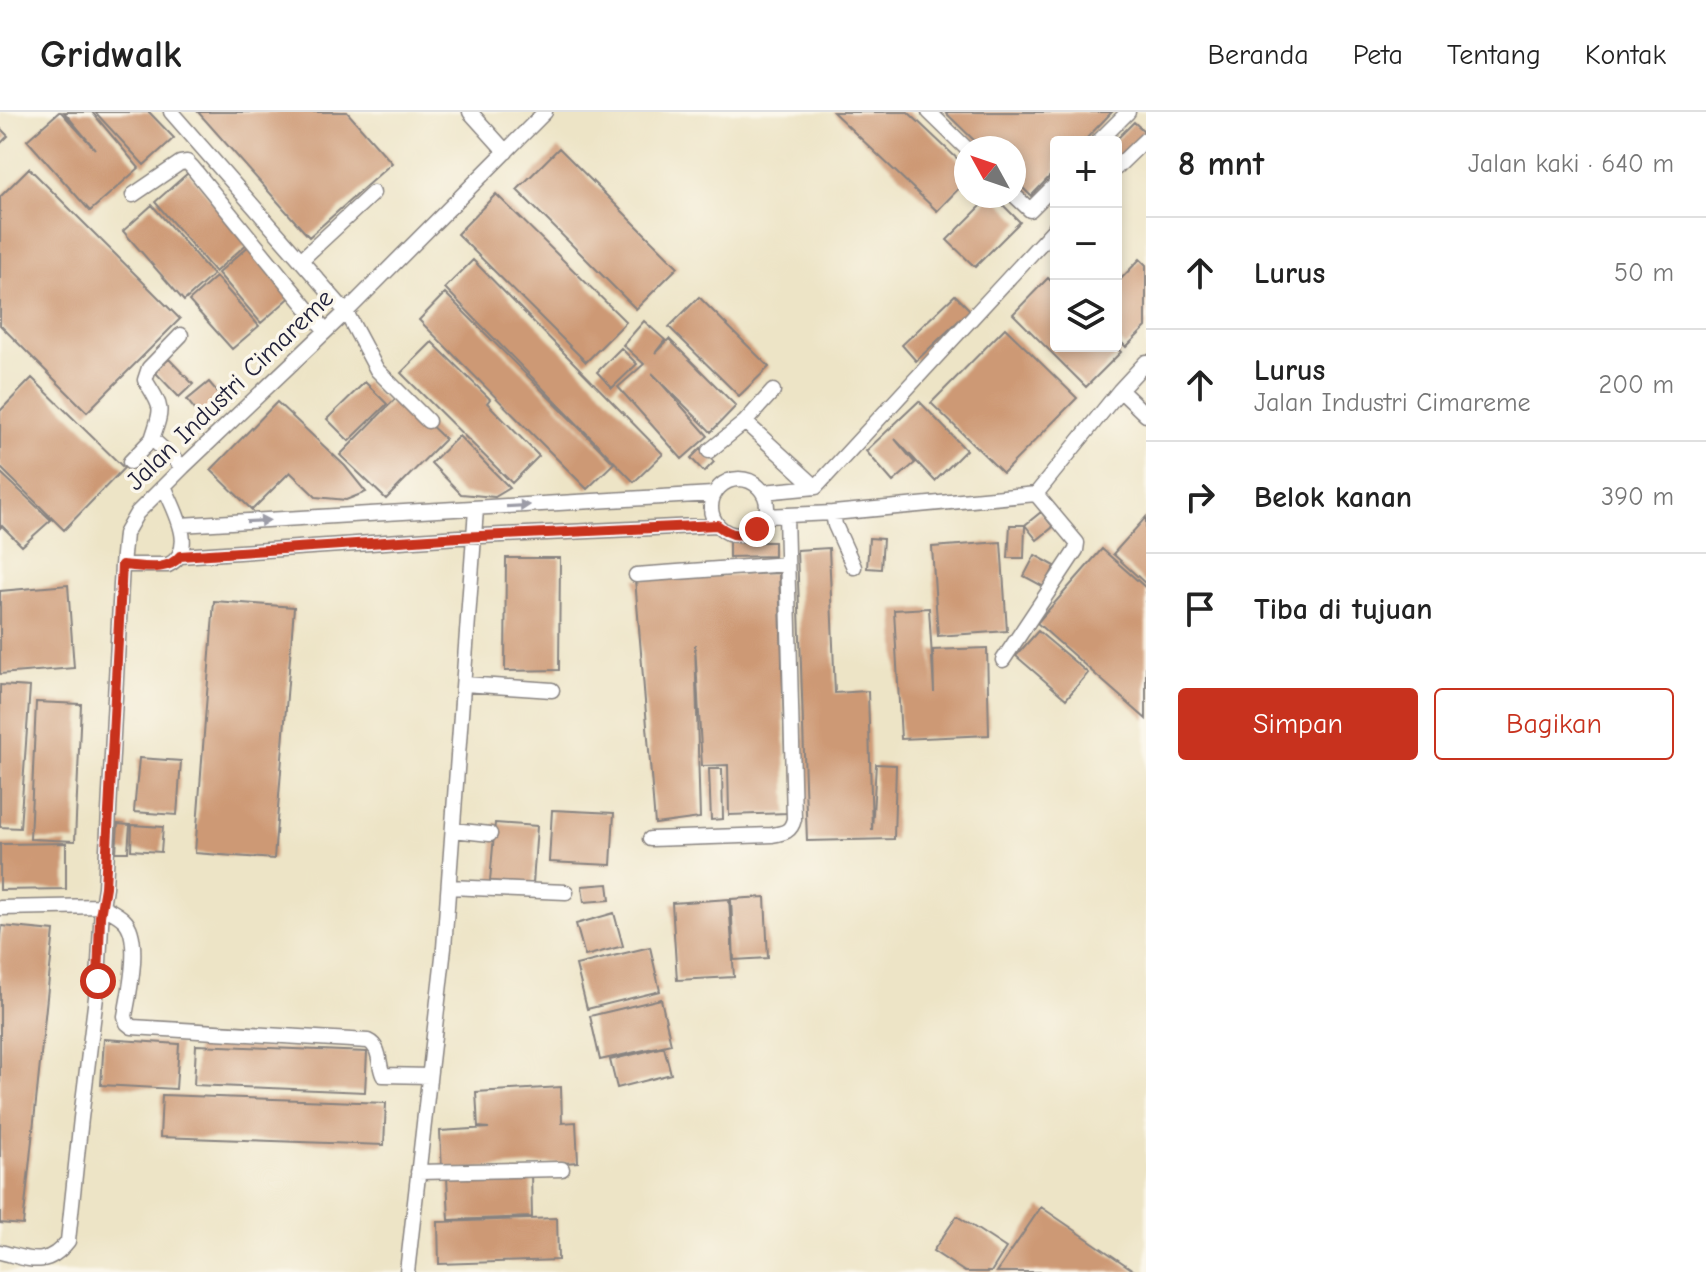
<!DOCTYPE html>
<html lang="id">
<head>
<meta charset="utf-8">
<style>
	:root { --surface:#fff; --page:#f2f2f2; --text:#222; --muted:#767676; --line:#e0e0e0; --accent:#c8321e }
	body { margin:0; font-family:"Comic Neue",sans-serif; background:var(--page); color:var(--text) }
	.controls { position:absolute; right:24px; top:24px; display:grid; overflow:hidden; border-radius:8px; box-shadow:0 4px 12px #0003 }
	.controls button { width:72px; height:72px; display:grid; place-items:center; padding:0; border:0; border-bottom:2px solid var(--line); background:var(--surface); color:var(--text); font:40px sans-serif }
	.compass { position:absolute; left:954px; top:24px; width:72px; height:72px; border-radius:50%; background:var(--surface); box-shadow:0 4px 12px #0003; rotate:310deg }
	.stop { position:absolute; width:24px; height:24px; margin:-18px; border:6px solid #c8321e; border-radius:50%; background:#fff }
	.stop.end { background:#c8321e; border-color:#fff; box-shadow:0 2px 8px #0008 }
	.list { margin:0; padding:0; list-style:none }
	h2 { display:flex; justify-content:space-between; align-items:center; height:104px; margin:0; padding:0 32px; font-size:34px }
	h2 small { font-size:26px; font-weight:400; color:var(--muted) }
	.list li { display:grid; grid-template-columns:52px 1fr auto; gap:24px; align-items:center; box-sizing:border-box; height:112px; padding:0 32px; border-top:2px solid var(--line) }
	.list b { display:block; font-size:30px; white-space:nowrap }
	.list p { margin:0; font-size:26px; white-space:nowrap; color:var(--muted) }
	.list em { font-size:26px; font-style:normal; color:var(--muted) }
	.actions { display:flex; gap:16px; padding:24px 32px }
	.actions a { flex:1; padding:18px 0; border:2px solid var(--accent); border-radius:8px; text-align:center; font-size:28px; color:var(--accent) }
	.actions .main { background:var(--accent); color:#fff }
	.icon { flex:none; width:44px; height:44px; fill:none; stroke:currentColor; stroke-width:2; stroke-linecap:round; stroke-linejoin:round }
	.map { position:relative; flex:none; width:1146px; height:1160px; overflow:hidden }
	header { display:flex; align-items:center; gap:48px; box-sizing:border-box; height:112px; padding:0 40px; background:var(--surface); border-bottom:2px solid var(--line) }
	header strong { font-size:38px }
	nav { display:flex; gap:44px; margin-inline-start:auto; font-size:28px }
	main { display:flex }
	aside { flex:1; background:var(--surface) }
	.map>svg:first-child { display:block }
	.building { fill:#cd9975 }
	.lines { fill:none; stroke-linecap:round; stroke-linejoin:round }
	.minor-casing { stroke:#888380; stroke-width:17 }
	.minor { stroke:#fff; stroke-width:14 }
	.oneway { fill:#9c9ca7 }
	.route { stroke:#c8321e; stroke-width:10 }
	.labels { text-anchor:middle; dominant-baseline:central; stroke-width:7; stroke-linejoin:round; paint-order:stroke }
	.street-label { font-size:26px; fill:#22223b; stroke:#fbf7ec }
</style>
</head>
<body>
<header>
<strong>Gridwalk</strong>
<nav><a>Beranda</a><a>Peta</a><a>Tentang</a><a>Kontak</a></nav>
</header>
<main>
<div class="map">
<svg width="1146" height="1160" viewBox="0 0 1146 1160">
	<rect width="100%" height="100%" fill="#fbf7ec"/>
	<filter id="ink" filterUnits="userSpaceOnUse"><feTurbulence type="fractalNoise" baseFrequency=".0125" numOctaves="2"/><feDisplacementMap in="SourceGraphic" scale="16" xChannelSelector="R" yChannelSelector="G"/><feConvolveMatrix kernelMatrix="1 2 1 2 8 2 1 2 1" color-interpolation-filters="sRGB"/></filter>
	<filter id="wash" filterUnits="userSpaceOnUse"><feTurbulence type="fractalNoise" baseFrequency=".006" numOctaves="4" result="noise"/><feDisplacementMap in="SourceGraphic" scale="32" xChannelSelector="R" yChannelSelector="G"/><feGaussianBlur stdDeviation="1.8" result="paint"/><feColorMatrix in="noise" values="0 0 0 0 0 0 0 0 0 0 0 0 0 0 0 0 0 1.4 0 .05"/><feComposite in="paint" operator="in"/></filter>
	<g filter="url(#wash)">
		<rect width="100%" height="100%" fill="#ede4c6"/>
		<g id="blocks">
			<path class="building" d="M 59,0 L 61,0 L 95,37 L 64,0 L 92,0 L 139,56 L 90,99 L 27,28 Z
				M 95,0 L 149,0 L 174,26 L 144,53 Z
				M 198,0 L 347,0 L 392,51 L 309,125 Z
				M 833,0 L 908,0 L 966,55 L 966,69 L 937,99 Z
				M 945,0 L 1112,0 L 1083,30 L 1056,30 L 1056,58 L 1031,84 L 1014,67 L 1014,36 L 982,36 Z
				M 1134,10 L 1145,20 L 1116,48 L 1116,30 L 1114,30 Z
				M 0,16 L 8,24 L 0,32 Z
				M 559,36 L 678,155 L 636,197 L 517,78 Z
				M 29,56 L 180,207 L 87,300 L 0,213 L 0,85 Z
				M 188,61 L 249,130 L 215,160 L 155,90 Z
				M 496,82 L 626,210 L 586,250 L 457,122 Z
				M 991,84 L 994,84 L 1020,110 L 975,155 L 947,128 Z
				M 152,93 L 213,163 L 184,189 L 123,119 Z
				M 251,132 L 294,182 L 261,211 L 218,161 Z
				M 1140,147 L 1146,153 L 1146,215 L 1126,235 L 1116,225 L 1116,172 Z
				M 473,148 L 663,342 L 634,370 L 445,176 Z
				M 216,165 L 259,214 L 232,237 L 189,189 Z
				M 1048,166 L 1056,174 L 1056,234 L 1115,234 L 1121,240 L 1086,275 L 1013,202 Z
				M 445,181 L 614,351 L 587,377 L 419,208 Z
				M 955,183 L 970,198 L 916,249 L 902,233 Z
				M 699,185 L 769,255 L 739,284 L 669,215 Z
				M 644,209 L 665,228 L 655,241 L 669,227 L 736,294 L 711,320 L 652,261 L 708,324 L 682,347 L 618,275 L 644,252 L 623,233 Z
				M 1005,216 L 1077,286 L 1003,361 L 931,291 Z
				M 432,230 L 490,287 L 487,291 L 539,344 L 512,371 L 401,261 Z
				M 621,236 L 637,252 L 612,276 L 597,260 Z
				M 169,247 L 193,272 L 179,285 L 155,260 Z
				M 32,266 L 124,356 L 64,418 L 0,355 L 0,299 Z
				M 209,270 L 227,291 L 204,309 L 187,288 Z
				M 365,270 L 387,292 L 349,329 L 327,307 Z
				M 399,283 L 445,327 L 386,387 L 340,343 Z
				M 919,289 L 966,338 L 935,369 L 895,327 L 915,351 L 893,370 L 866,339 Z
				M 277,290 L 345,354 L 366,380 L 346,388 L 316,385 L 290,360 L 252,398 L 211,358 Z
				M 459,324 L 489,355 L 510,376 L 495,385 L 461,382 L 431,351 Z
				M 701,336 L 714,350 L 704,360 L 691,346 Z
				M 0,360 L 51,408 L 22,434 L 2,414 L 0,416 Z
				M 1041,400 L 1053,415 L 1037,428 L 1025,413 Z
				M 1146,405 L 1146,472 L 1113,442 Z
				M 1010,413 L 1025,413 L 1024,446 L 1008,446 Z
				M 869,426 L 883,427 L 881,457 L 867,456 Z
				M 729,430 L 774,430 L 774,444 L 729,445 Z
				M 1001,430 L 1007,519 L 938,524 L 932,435 Z
				M 829,436 L 835,581 L 868,579 L 872,718 L 876,652 L 896,653 L 894,727 L 807,729 L 797,438 Z
				M 1102,437 L 1146,476 L 1146,607 L 1037,511 Z
				M 1035,443 L 1055,454 L 1044,475 L 1024,464 Z
				M 506,446 L 560,446 L 559,558 L 505,559 Z
				M 779,461 L 787,701 L 729,703 L 728,653 L 702,654 L 695,532 L 700,706 L 655,712 L 635,467 Z
				M 68,473 L 74,556 L 0,562 L 0,479 Z
				M 214,489 L 294,495 L 274,747 L 195,741 Z
				M 929,496 L 934,580 L 933,538 L 987,536 L 989,623 L 901,627 L 894,498 Z
				M 1038,519 L 1088,561 L 1066,587 L 1016,544 Z
				M 0,573 L 30,575 L 20,716 L 0,715 Z
				M 36,590 L 81,592 L 75,729 L 30,727 Z
				M 139,646 L 181,649 L 177,703 L 134,700 Z
				M 709,657 L 722,657 L 723,707 L 711,708 Z
				M 552,698 L 614,701 L 611,753 L 549,750 Z
				M 495,711 L 537,714 L 533,772 L 490,769 Z
				M 118,712 L 130,713 L 128,740 L 116,740 Z
				M 132,713 L 163,715 L 161,740 L 131,738 Z
				M 66,731 L 66,777 L 0,778 L 0,732 Z
				M 608,772 L 610,788 L 584,790 L 582,774 Z
				M 765,785 L 768,846 L 734,848 L 731,787 Z
				M 729,787 L 734,865 L 677,868 L 672,791 Z
				M 614,801 L 623,834 L 585,844 L 576,812 Z
				M 2,814 L 54,819 L 23,1113 L 0,1111 L 0,834 Z
				M 650,835 L 660,879 L 587,897 L 576,853 Z
				M 661,887 L 671,932 L 600,948 L 590,904 Z
				M 104,927 L 179,932 L 176,977 L 101,973 Z
				M 196,933 L 367,940 L 365,980 L 194,973 Z
				M 664,935 L 671,962 L 617,976 L 610,948 Z
				M 561,975 L 562,1011 L 576,1010 L 578,1050 L 442,1059 L 440,1019 L 489,1016 L 478,1015 L 476,980 Z
				M 162,983 L 386,991 L 384,1033 L 160,1025 Z
				M 531,1061 L 532,1105 L 449,1108 L 447,1064 Z
				M 1041,1095 L 1136,1160 L 997,1160 Z
				M 957,1104 L 1006,1136 L 991,1160 L 965,1160 L 933,1139 Z
				M 557,1106 L 558,1148 L 439,1152 L 438,1110 Z"/>
		</g>
	</g>
	<g filter="url(#ink)">
		<use href="#blocks" fill-opacity="0" stroke="#888380" stroke-width="2"/>
		<g class="lines">
			<defs>
				<path id="minor" d="M 171,0 L 346,200 L 377,258 L 428,309
					M 470,0 L 506,40
					M 929,0 L 966,36
					M 1098,30 L 1128,0
					M 1116,56 L 1146,27
					M 133,83 L 180,51 L 187,50 L 192,55 L 326,219
					M 1014,83 L 1030,98 L 1056,72
					M 302,147 L 373,81
					M 1120,278 L 1146,303
					M 745,310 L 773,279
					M 152,327 C 163,295 163,297 145,268 L 149,256 L 181,223
					M 709,339 L 745,310 L 816,375
					M 130,350 L 152,327 L 183,355
					M711 395a28 28 0 1 1 56 0a28 28 0 1 1-56 0Z
					M 763,380 L 816,375 L 1056,115
					M 833,401 L 835,413 L 854,455
					M 765,404 L 833,401 L 1036,382 L 1120,278 L 1146,250
					M 180,413 L 713,382
					M 180,444 L 459,425 L 717,413
					M 122,453 L 168,453 C 199,438 173,396 164,374
					M 636,463 L 787,452
					M 1003,548 L 1076,438 L 1077,431 L 1036,382
					M 464,572 L 552,578
					M 453,718 L 490,722
					M 650,727 L 772,723 C 784,721 791,720 794,707 L 786,403
					M 449,775 L 566,780
					M 0,796 L 102,794 L 105,775 L 122,453 L 125,422 L 137,401 L 183,355 L 346,200 L 545,0
					M 418,1060 L 562,1057
					M 0,1140 C 30,1147 46,1157 68,1129 L 81,1006 L 98,869 L 102,794 C 109,798 118,802 124,808 C 142,825 129,882 125,904 L 127,911 L 132,915 L 368,929 C 381,935 378,952 383,963 L 429,964
					M 407,1160 L 444,836 L 476,397"/>
			</defs>
			<use href="#minor" class="minor-casing"/>
			<use href="#minor" class="minor"/>
		</g>
		<defs><path id="oneway-solid" d="M-6-.8H1V-3.2L6.5 0L1 3.2V.8H-6Z" transform="scale(2)"/></defs>
		<g class="oneway">
			<use href="#oneway-solid" transform="translate(518 394) rotate(-3)"/>
			<use href="#oneway-solid" transform="translate(258 409) rotate(-3)"/>
		</g>
	</g>
	<g class="lines" filter="url(#ink)">
		<path class="route" d="M 98,869 L 100,804 L 105,775 L 122,453 C 141,454 167,461 180,444 L 459,425 L 717,413 C 733,425 739,425 757,417"/>
	</g>
	<g class="labels">
		<g class="street-label">
			<text transform="translate(230 278) rotate(-44)">Jalan Industri Cimareme</text>
		</g>
	</g>
</svg>
<div class="controls">
<button>+</button>
<button>−</button>
<button><svg class="icon" aria-label="layers" viewBox="0 0 24 24"><path d="M12 4l9 5-9 5-9-5zM3 14l9 5 9-5"/></svg></button>
</div>
<svg class="compass" viewBox="-18 -18 36 36"><path d="M0-13l5 13h-10z" fill="#e53935"/><path d="M0 13l5-13h-10z" fill="#767676"/></svg>
<div class="stop" style="left:98px;top:869px"></div>
<div class="stop end" style="left:757px;top:417px"></div>
</div>
<aside>
<h2>8 mnt<small>Jalan kaki · 640 m</small></h2>
<ul class="list">
<li><svg class="icon" aria-label="ahead" viewBox="0 0 24 24"><path d="M12 20V5M6 11l6-6 6 6"/></svg><div><b>Lurus</b></div><em>50 m</em></li>
<li><svg class="icon" aria-label="ahead" viewBox="0 0 24 24"><path d="M12 20V5M6 11l6-6 6 6"/></svg><div><b>Lurus</b><p>Jalan Industri Cimareme</p></div><em>200 m</em></li>
<li><svg class="icon" aria-label="right" viewBox="0 0 24 24"><path d="M7 20v-9h11M14 6l5 5-5 5"/></svg><div><b>Belok kanan</b></div><em>390 m</em></li>
<li><svg class="icon" aria-label="arrive" viewBox="0 0 24 24"><path d="M6 21V4h12l-3 4 3 4H6"/></svg><div><b>Tiba di tujuan</b></div></li>
</ul>
<div class="actions"><a class="main">Simpan</a><a>Bagikan</a></div>
</aside>
</main>
</body>
</html>
